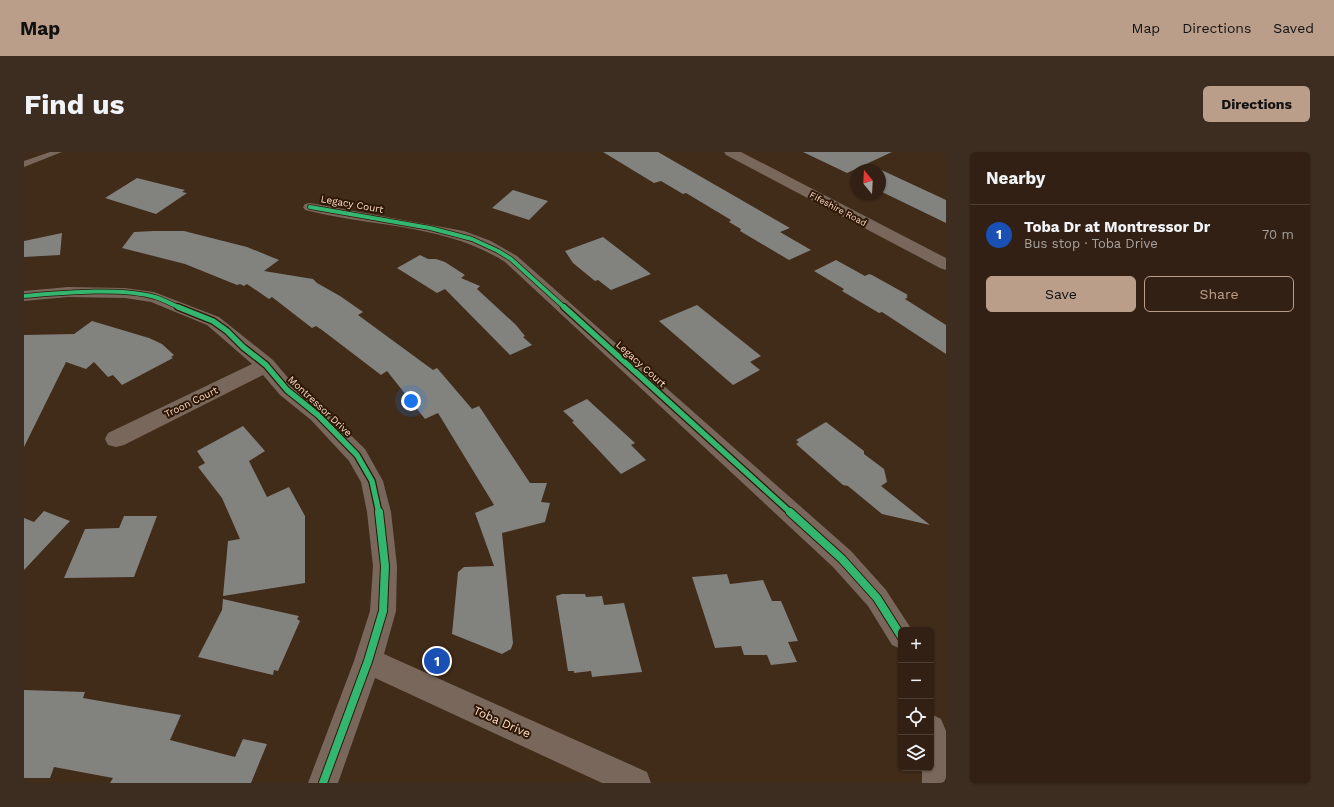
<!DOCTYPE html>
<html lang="en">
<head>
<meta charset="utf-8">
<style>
	:root { --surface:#312013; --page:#3d2d21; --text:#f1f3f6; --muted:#a8a3a0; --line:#4c3e33; --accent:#bb9e8a }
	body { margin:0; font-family:"Work Sans",sans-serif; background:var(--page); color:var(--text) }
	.controls { position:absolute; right:12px; bottom:12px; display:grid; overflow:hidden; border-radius:6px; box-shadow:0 1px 3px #0004 }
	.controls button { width:36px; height:36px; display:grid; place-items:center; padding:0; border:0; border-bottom:1px solid var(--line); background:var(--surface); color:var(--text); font:20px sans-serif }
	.compass { position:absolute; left:826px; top:12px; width:36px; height:36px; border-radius:50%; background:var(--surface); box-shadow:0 1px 3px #0004; rotate:342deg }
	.you { position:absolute; left:387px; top:249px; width:14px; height:14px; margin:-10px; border:3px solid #fff; border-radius:50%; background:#1a73e8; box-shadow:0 0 0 6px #1a73e833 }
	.badge { display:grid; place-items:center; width:26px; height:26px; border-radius:50%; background:var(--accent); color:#fff; font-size:13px; font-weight:700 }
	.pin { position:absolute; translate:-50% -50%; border:2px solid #fff; box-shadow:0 1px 4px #0006 }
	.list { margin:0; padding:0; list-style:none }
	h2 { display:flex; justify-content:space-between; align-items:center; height:52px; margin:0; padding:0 16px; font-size:17px }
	h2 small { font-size:13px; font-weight:400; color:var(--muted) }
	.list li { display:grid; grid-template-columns:26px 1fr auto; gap:12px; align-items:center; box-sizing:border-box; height:60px; padding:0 16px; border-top:1px solid var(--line) }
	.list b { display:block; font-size:15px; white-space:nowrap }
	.list p { margin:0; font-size:13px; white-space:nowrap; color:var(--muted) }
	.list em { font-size:13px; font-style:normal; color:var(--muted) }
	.actions { display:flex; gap:8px; padding:12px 16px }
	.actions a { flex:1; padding:9px 0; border:1px solid var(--accent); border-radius:6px; text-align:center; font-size:14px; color:var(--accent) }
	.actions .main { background:var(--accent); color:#111 }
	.icon { flex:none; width:22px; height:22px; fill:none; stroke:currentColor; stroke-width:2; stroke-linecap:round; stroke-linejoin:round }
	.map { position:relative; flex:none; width:922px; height:631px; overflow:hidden; border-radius:6px }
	header { display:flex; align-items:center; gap:24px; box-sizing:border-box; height:56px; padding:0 20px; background:var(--accent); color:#111 }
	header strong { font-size:19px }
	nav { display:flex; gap:22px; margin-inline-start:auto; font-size:14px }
	.intro { display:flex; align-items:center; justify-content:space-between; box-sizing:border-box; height:96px; padding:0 24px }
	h1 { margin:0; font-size:28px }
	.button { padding:10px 18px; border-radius:6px; background:var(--accent); color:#111; font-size:14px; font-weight:700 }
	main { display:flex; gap:24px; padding:0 24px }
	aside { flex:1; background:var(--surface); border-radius:6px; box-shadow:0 1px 3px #0004 }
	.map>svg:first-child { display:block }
	.building { fill:#82827f }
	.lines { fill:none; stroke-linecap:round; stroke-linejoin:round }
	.service { fill:#78675a; fill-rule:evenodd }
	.minor { fill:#78675a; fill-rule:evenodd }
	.cycleway-far2-casing { stroke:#2d1706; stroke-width:5.5 }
	.cycleway-far1-casing { stroke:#2d1706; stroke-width:8 }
	.cycleway-casing { stroke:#2d1706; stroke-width:10 }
	.cycleway-far2 { stroke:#33b770; stroke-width:4 }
	.cycleway-far1 { stroke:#33b770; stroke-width:5.5 }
	.cycleway { stroke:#33b770; stroke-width:8 }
	.labels { text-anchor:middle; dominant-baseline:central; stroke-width:4; stroke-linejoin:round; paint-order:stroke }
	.far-street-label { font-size:9px; fill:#fcdcc7; stroke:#2d1706 }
	.street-label { font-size:10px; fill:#fcdcc7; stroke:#2d1706 }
	.near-street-label { font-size:12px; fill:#fcdcc7; stroke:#2d1706 }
</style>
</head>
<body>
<header>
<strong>Map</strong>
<nav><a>Map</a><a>Directions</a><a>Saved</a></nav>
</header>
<div class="intro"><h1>Find us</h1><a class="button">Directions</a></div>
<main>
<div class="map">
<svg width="922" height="631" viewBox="0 0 922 631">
	<rect width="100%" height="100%" fill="#412b19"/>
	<path class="building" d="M 579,0 L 634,0 L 766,76 L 756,80 L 787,98 L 765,108 L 716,79 L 717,77 L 705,70 L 707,68 L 662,41 L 659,42 L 637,29 L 630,31 Z
		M 779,0 L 868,0 L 823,21 Z
		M 851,15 L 922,48 L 922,71 L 856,39 L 856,18 L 849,18 Z
		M 113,26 L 161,38 L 158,40 L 163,41 L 132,62 L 81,46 Z
		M 489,38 L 524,49 L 505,68 L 468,56 Z
		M 130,79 L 160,79 L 223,95 L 255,108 L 240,119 L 289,127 L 293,131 L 316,144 L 339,160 L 334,163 L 409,218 L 413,216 L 448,257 L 455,254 L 506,331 L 523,331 L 517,350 L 526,351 L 521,370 L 478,381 L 489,491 L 487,497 L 478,502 L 428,482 L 434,420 L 440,415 L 470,414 L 451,361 L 470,353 L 414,261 L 401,267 L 363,219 L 357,223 L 298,178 L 292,174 L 288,176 L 248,145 L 245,147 L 223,132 L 220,134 L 216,132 L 213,133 L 161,112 L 98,96 L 110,80 Z
		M 38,81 L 36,103 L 0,105 L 0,89 Z
		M 579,85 L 627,122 L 587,138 L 574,128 L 571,129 L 549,111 L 541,99 Z
		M 396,103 L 404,107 L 412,107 L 421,110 L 441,123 L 437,126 L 456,134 L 453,137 L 492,173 L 501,184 L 499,185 L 508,193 L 486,203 L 421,137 L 413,141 L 373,116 Z
		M 812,108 L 841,124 L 845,122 L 848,123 L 884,143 L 882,144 L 884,145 L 881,147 L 922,173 L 922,202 L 858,160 L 855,161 L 818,139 L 820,137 L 790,119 Z
		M 673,153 L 737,204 L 726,210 L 736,218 L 709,233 L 635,169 Z
		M 68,169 L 125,186 L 138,192 L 150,203 L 147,205 L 149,206 L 98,233 L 89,223 L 84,225 L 70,210 L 62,217 L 42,210 L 0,295 L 0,183 L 50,182 Z
		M 563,247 L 611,291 L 607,293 L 622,308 L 597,322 L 548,270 L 550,269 L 539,259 Z
		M 802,270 L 840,299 L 840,302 L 860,317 L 863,330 L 857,334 L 906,373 L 858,362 L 824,334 L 819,333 L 772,292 L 775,290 L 772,288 Z
		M 219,274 L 241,299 L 225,309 L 243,345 L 265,335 L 281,364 L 281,431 L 199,444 L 204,389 L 216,387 L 198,346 L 174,315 L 181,311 L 173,299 Z
		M 20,359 L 46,369 L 0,418 L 0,366 L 10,370 Z
		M 100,364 L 133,364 L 110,425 L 40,426 L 61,377 L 95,376 Z
		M 703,422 L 706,432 L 739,428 L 748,449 L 757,449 L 774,489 L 764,490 L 773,510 L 747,513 L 743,503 L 720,503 L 717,494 L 691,496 L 668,425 Z
		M 538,442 L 561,442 L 562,445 L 578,444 L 580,453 L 600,451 L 618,520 L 568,525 L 567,519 L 550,521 L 550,519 L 544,519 L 532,444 Z
		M 199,447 L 275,464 L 273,467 L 276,469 L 254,519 L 250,518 L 249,523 L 174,505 L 198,458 Z
		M 0,538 L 61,540 L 59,546 L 157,563 L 146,588 L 211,605 L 219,587 L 243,592 L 227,631 L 86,631 L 89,626 L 30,615 L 26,626 L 0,626 Z"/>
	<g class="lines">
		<path class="service" d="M 26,0 L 38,0 L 0,15 L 0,9 Z"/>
		<path class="minor" d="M 700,0 L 717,0 L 922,106 L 922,118 L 916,116 L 702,3 Z
			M 286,51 L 440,79 L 467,89 L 493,104 L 827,399 L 862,438 L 886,475 L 888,478 L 877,478 L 877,497 L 868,493 L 844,454 L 809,415 L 481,110 C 422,72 347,75 281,58 L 279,55 L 281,52 Z
			M 44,135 L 101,136 L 130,140 L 195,165 L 249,208 L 270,233 L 301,258 L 341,297 L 359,329 L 367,360 L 373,414 L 372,459 L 360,502 L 623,620 L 627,631 L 578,631 L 351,526 L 314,631 L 284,631 L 330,509 L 346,459 L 349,414 L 343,360 L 337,330 L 325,309 L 287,268 L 256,243 L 239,223 L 100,293 L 92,295 L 84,293 L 81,287 L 84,281 L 228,212 L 183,173 L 127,150 L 101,146 L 44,145 L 0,149 L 0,139 Z
			M 907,562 L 917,567 L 922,579 L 922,631 L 898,631 L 898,616 L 907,616 Z"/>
		<defs>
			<path id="cycleway-far2" d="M 286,55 L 406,76 L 448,87 L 474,99 L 487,107 L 541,156
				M 0,144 C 36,141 97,135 131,145 C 140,148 148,152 156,156"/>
			<path id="cycleway-far1" d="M 154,155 L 189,169 L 203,179 L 219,195 L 242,213 L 263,238 L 294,263 L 333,303 L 348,329 L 355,361
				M 540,155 L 767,361"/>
			<path id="cycleway" d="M 766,360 L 818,407 L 853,446 L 877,484
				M 299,631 L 344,509 L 359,459 L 361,414 L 355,360"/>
		</defs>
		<use href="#cycleway-far2" class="cycleway-far2-casing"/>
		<use href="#cycleway-far1" class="cycleway-far1-casing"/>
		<use href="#cycleway" class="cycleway-casing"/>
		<use href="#cycleway-far2" class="cycleway-far2"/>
		<use href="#cycleway-far1" class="cycleway-far1"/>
		<use href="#cycleway" class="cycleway"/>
	</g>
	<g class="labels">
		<g class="far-street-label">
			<text transform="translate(814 57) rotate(28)">Fifeshire Road</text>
		</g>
		<g class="street-label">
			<text transform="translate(328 52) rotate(10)">Legacy Court</text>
			<text transform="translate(617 212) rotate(42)">Legacy Court</text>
			<text transform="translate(167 250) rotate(-26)">Troon Court</text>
			<text transform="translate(296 254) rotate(43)">Montressor Drive</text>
		</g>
		<g class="near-street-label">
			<text transform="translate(478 570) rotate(24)">Toba Drive</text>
		</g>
	</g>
</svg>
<div class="controls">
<button>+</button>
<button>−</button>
<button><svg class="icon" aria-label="locate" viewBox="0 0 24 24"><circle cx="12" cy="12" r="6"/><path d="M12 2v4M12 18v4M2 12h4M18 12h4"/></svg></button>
<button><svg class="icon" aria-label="layers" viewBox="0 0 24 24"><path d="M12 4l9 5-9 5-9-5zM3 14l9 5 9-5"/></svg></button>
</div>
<svg class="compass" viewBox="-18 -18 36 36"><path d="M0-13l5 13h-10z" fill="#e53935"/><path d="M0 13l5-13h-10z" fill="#a8a3a0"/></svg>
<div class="you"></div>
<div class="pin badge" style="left:413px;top:509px;background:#1a4fb4">1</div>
</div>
<aside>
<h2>Nearby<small></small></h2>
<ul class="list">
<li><span class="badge" style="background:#1a4fb4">1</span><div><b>Toba Dr at Montressor Dr</b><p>Bus stop · Toba Drive</p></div><em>70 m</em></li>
</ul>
<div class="actions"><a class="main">Save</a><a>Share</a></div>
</aside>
</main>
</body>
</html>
